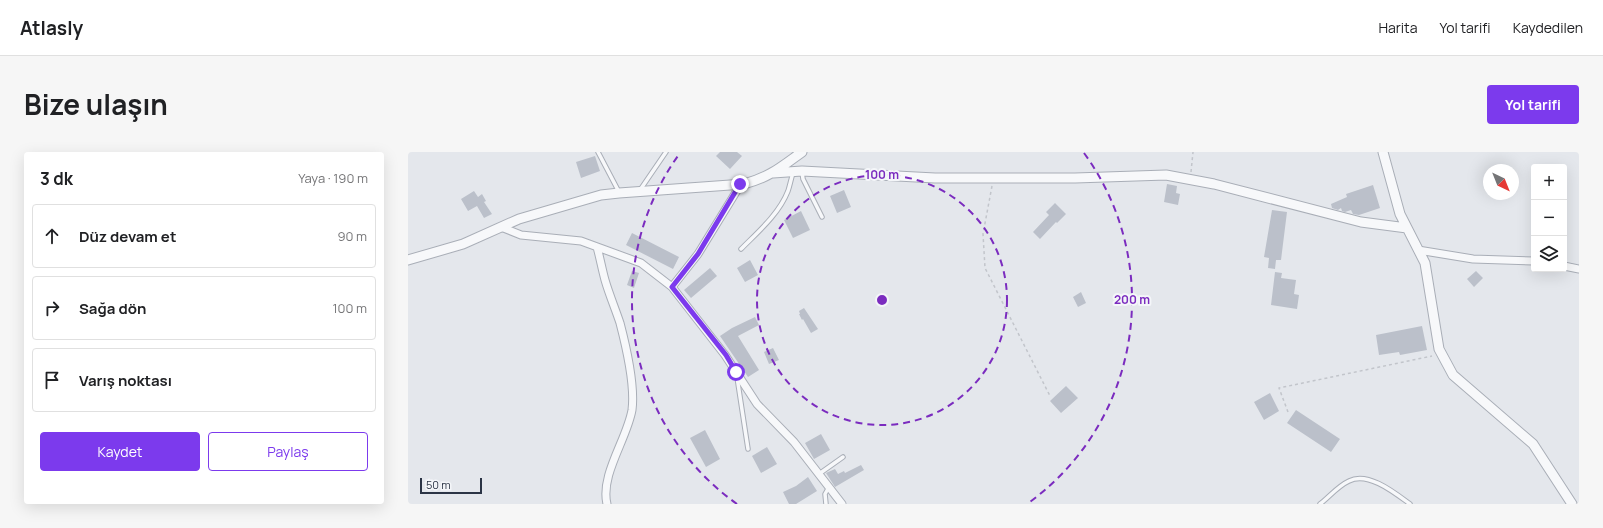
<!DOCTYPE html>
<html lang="tr">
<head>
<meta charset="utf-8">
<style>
	:root { --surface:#fff; --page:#f6f6f6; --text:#202124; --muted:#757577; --line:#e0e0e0; --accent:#7c3aed }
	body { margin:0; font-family:Manrope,sans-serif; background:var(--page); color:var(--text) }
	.controls { position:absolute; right:12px; top:12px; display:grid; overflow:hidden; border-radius:4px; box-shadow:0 4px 16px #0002 }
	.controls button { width:36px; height:36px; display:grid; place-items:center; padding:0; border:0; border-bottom:1px solid var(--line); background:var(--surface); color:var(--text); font:20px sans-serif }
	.compass { position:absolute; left:1075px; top:12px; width:36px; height:36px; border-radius:50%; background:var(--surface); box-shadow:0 4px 16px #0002; rotate:137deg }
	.scale { position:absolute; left:12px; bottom:10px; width:62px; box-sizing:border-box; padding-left:4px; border:2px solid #2b3445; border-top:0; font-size:11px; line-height:14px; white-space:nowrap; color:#2b3445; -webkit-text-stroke:3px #f4f6f9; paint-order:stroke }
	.stop { position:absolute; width:12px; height:12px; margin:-9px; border:3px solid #7c3aed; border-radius:50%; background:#fff }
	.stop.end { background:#7c3aed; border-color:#fff; box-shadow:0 1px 4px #0008 }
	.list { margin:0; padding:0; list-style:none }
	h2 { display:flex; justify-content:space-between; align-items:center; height:52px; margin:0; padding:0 16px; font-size:17px }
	h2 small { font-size:13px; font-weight:400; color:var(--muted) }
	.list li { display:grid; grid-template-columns:26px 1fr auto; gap:12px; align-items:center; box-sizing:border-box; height:64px; margin:0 8px 8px; padding:0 8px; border:1px solid var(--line); border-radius:4px }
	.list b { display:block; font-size:15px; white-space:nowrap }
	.list em { font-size:13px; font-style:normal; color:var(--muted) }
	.actions { display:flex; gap:8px; padding:12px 16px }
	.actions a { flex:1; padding:9px 0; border:1px solid var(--accent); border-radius:4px; text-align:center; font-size:14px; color:var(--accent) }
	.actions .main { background:var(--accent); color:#fff }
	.icon { flex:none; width:22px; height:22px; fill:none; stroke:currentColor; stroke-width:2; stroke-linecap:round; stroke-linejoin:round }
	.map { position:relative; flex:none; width:1171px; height:352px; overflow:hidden; border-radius:4px }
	header { display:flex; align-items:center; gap:24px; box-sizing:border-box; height:56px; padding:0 20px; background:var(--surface); border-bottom:1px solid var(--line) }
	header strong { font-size:19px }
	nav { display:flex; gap:22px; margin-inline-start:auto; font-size:14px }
	.intro { display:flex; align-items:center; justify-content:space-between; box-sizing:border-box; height:96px; padding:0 24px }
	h1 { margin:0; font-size:28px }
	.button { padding:10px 18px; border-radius:4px; background:var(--accent); color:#fff; font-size:14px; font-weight:700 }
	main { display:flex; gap:24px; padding:0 24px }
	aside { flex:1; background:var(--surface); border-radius:4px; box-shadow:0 4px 16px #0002 }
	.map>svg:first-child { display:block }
	.building { fill:#bbc0ca }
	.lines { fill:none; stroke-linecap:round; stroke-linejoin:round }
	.service-casing { stroke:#a9aeb7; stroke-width:5.5 }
	.minor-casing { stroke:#a9aeb7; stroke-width:9 }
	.tertiary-casing { stroke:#a9aeb7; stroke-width:11 }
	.path { stroke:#c2c5cb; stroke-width:1.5; stroke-dasharray:3 3; stroke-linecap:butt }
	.service { stroke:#f7f8fa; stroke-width:3.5 }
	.minor { stroke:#f7f8fa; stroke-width:7 }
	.tertiary { stroke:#f7f8fa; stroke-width:9 }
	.route { stroke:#7c3aed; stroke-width:5 }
	.ring { fill:none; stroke:#7b2cbf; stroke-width:2; stroke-dasharray:7 5 }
	.centre { fill:#7b2cbf; stroke:#f4f6f9; stroke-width:2 }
	.ring-label { font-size:12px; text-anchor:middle; font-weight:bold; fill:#7b2cbf; stroke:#f4f6f9; stroke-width:4; stroke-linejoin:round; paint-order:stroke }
</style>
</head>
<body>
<header>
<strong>Atlasly</strong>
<nav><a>Harita</a><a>Yol tarifi</a><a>Kaydedilen</a></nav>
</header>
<div class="intro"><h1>Bize ulaşın</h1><a class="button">Yol tarifi</a></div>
<main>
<aside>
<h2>3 dk<small>Yaya · 190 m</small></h2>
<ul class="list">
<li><svg class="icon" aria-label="ahead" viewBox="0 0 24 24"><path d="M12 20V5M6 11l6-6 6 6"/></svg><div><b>Düz devam et</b></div><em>90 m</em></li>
<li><svg class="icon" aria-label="right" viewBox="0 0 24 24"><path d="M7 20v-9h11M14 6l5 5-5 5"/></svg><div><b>Sağa dön</b></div><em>100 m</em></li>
<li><svg class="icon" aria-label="arrive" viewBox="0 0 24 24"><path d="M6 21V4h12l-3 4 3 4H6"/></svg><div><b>Varış noktası</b></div></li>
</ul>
<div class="actions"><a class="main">Kaydet</a><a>Paylaş</a></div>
</aside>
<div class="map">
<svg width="1171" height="352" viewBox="0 0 1171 352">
	<rect width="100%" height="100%" fill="#e4e7ec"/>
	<path class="building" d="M 312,0 L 329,0 L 334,4 L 322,17 L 308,4 Z
		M 187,4 L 192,19 L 173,26 L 168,10 Z
		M 759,32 L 769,34 L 768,41 L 772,42 L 770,53 L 756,50 Z
		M 965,33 L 972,56 L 951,63 L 945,62 L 943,58 L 937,60 L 934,59 L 933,56 L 930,58 L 924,56 L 923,52 L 939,45 L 938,42 Z
		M 436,38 L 443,55 L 429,61 L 422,44 Z
		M 66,39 L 70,45 L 74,42 L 78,49 L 76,50 L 84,62 L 76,66 L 69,54 L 60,59 L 53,47 Z
		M 647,51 L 658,62 L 649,71 L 648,70 L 632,87 L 625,80 L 641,63 L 638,60 Z
		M 864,58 L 879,60 L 873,108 L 868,108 L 867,117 L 860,116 L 861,106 L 856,105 Z
		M 393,59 L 402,78 L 385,86 L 376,68 Z
		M 224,81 L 271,105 L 265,117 L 218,93 Z
		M 342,108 L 350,123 L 337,130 L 329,116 Z
		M 302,116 L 309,124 L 283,146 L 276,138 Z
		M 224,119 L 231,121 L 226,136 L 219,133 Z
		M 1068,119 L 1075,126 L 1066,135 L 1059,127 Z
		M 867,120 L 874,121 L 873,126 L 888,128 L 886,142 L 891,143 L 889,157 L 863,153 Z
		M 673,140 L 678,151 L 670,155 L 665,145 Z
		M 396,156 L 410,177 L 403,181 L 395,167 L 394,168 L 391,162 L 392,162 L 391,159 Z
		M 347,165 L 351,173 L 330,184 L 351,218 L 340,225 L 312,184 L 324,176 Z
		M 1014,174 L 1019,198 L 992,203 L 991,200 L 971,203 L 968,183 Z
		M 365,196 L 371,208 L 361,212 L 356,200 Z
		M 658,234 L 670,246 L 653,261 L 642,249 Z
		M 862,241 L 871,259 L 856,268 L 846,250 Z
		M 888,258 L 932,287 L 923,300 L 879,271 Z
		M 297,278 L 312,307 L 298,315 L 282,286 Z
		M 413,282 L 422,298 L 406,307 L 397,291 Z
		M 359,295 L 369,312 L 353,321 L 344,304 Z
		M 453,313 L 456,318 L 427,335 L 418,321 L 427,317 L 430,322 L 436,319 L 437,321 Z
		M 400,325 L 409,339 L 388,352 L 381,352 L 375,340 L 388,334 Z"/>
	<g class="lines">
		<defs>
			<path id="service" d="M 190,0 L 211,40
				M 394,20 L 395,27 L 414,65
				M 232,38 L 258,0
				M 333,97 C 350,80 371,62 380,39 C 382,33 383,27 385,21
				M 329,225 L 340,297
				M 411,322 L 435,305
				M 418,352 L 417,342 L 421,335
				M 912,352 C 921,345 930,334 941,329 C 960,319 987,341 1002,352"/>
			<path id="minor" d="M 93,75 L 113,83 L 173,89 L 233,111 L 264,135 L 317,203 L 349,252 L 386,290 L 434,352
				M 189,95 C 192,106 194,117 197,128 C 201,142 207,156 212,171 C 218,194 227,235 224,258 C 219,287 192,323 199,352
				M 1010,98 L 1065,107 L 1126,109
				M 1156,114 L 1171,117
				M 264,135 L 290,102 L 333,32"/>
			<path id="tertiary" d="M 975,0 L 992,62 L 1017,111 L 1031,197 L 1045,223 L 1125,292 L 1164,352
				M 365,21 L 394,19 L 527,26 L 667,26 L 758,23 L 806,32 L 953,70 L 999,76
				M 0,108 L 55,92 L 111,67 L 193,43 L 211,41 L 336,32 C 362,25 373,15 394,0"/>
		</defs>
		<use href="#service" class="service-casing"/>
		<use href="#minor" class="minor-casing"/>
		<use href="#tertiary" class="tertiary-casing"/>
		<path class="path" d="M 783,20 L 785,0
			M 584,34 L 575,82 L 577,116 L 642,244
			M 880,260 L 871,236 L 1024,204"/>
		<use href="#service" class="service"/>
		<use href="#minor" class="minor"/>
		<use href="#tertiary" class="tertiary"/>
	</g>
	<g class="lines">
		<path class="route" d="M 328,220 L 318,203 L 264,135 L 290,102 L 332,32"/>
	</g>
	<g class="ring">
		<circle cx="474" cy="148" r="125"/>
		<path d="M329 352A250 250 0 0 1 272 1M676 1A250 250 0 0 1 619 352"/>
	</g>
	<circle cx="474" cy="148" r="6" class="centre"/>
	<g class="ring-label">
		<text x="474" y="27">100 m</text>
		<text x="724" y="152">200 m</text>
	</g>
</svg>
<div class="controls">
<button>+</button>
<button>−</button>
<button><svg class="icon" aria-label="layers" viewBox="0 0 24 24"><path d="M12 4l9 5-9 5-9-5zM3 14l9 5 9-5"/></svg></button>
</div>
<svg class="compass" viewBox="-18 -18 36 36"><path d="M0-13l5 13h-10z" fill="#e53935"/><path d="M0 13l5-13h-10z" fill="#757577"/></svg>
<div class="scale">50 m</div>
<div class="stop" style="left:328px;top:220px"></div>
<div class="stop end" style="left:332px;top:32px"></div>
</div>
</main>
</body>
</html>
